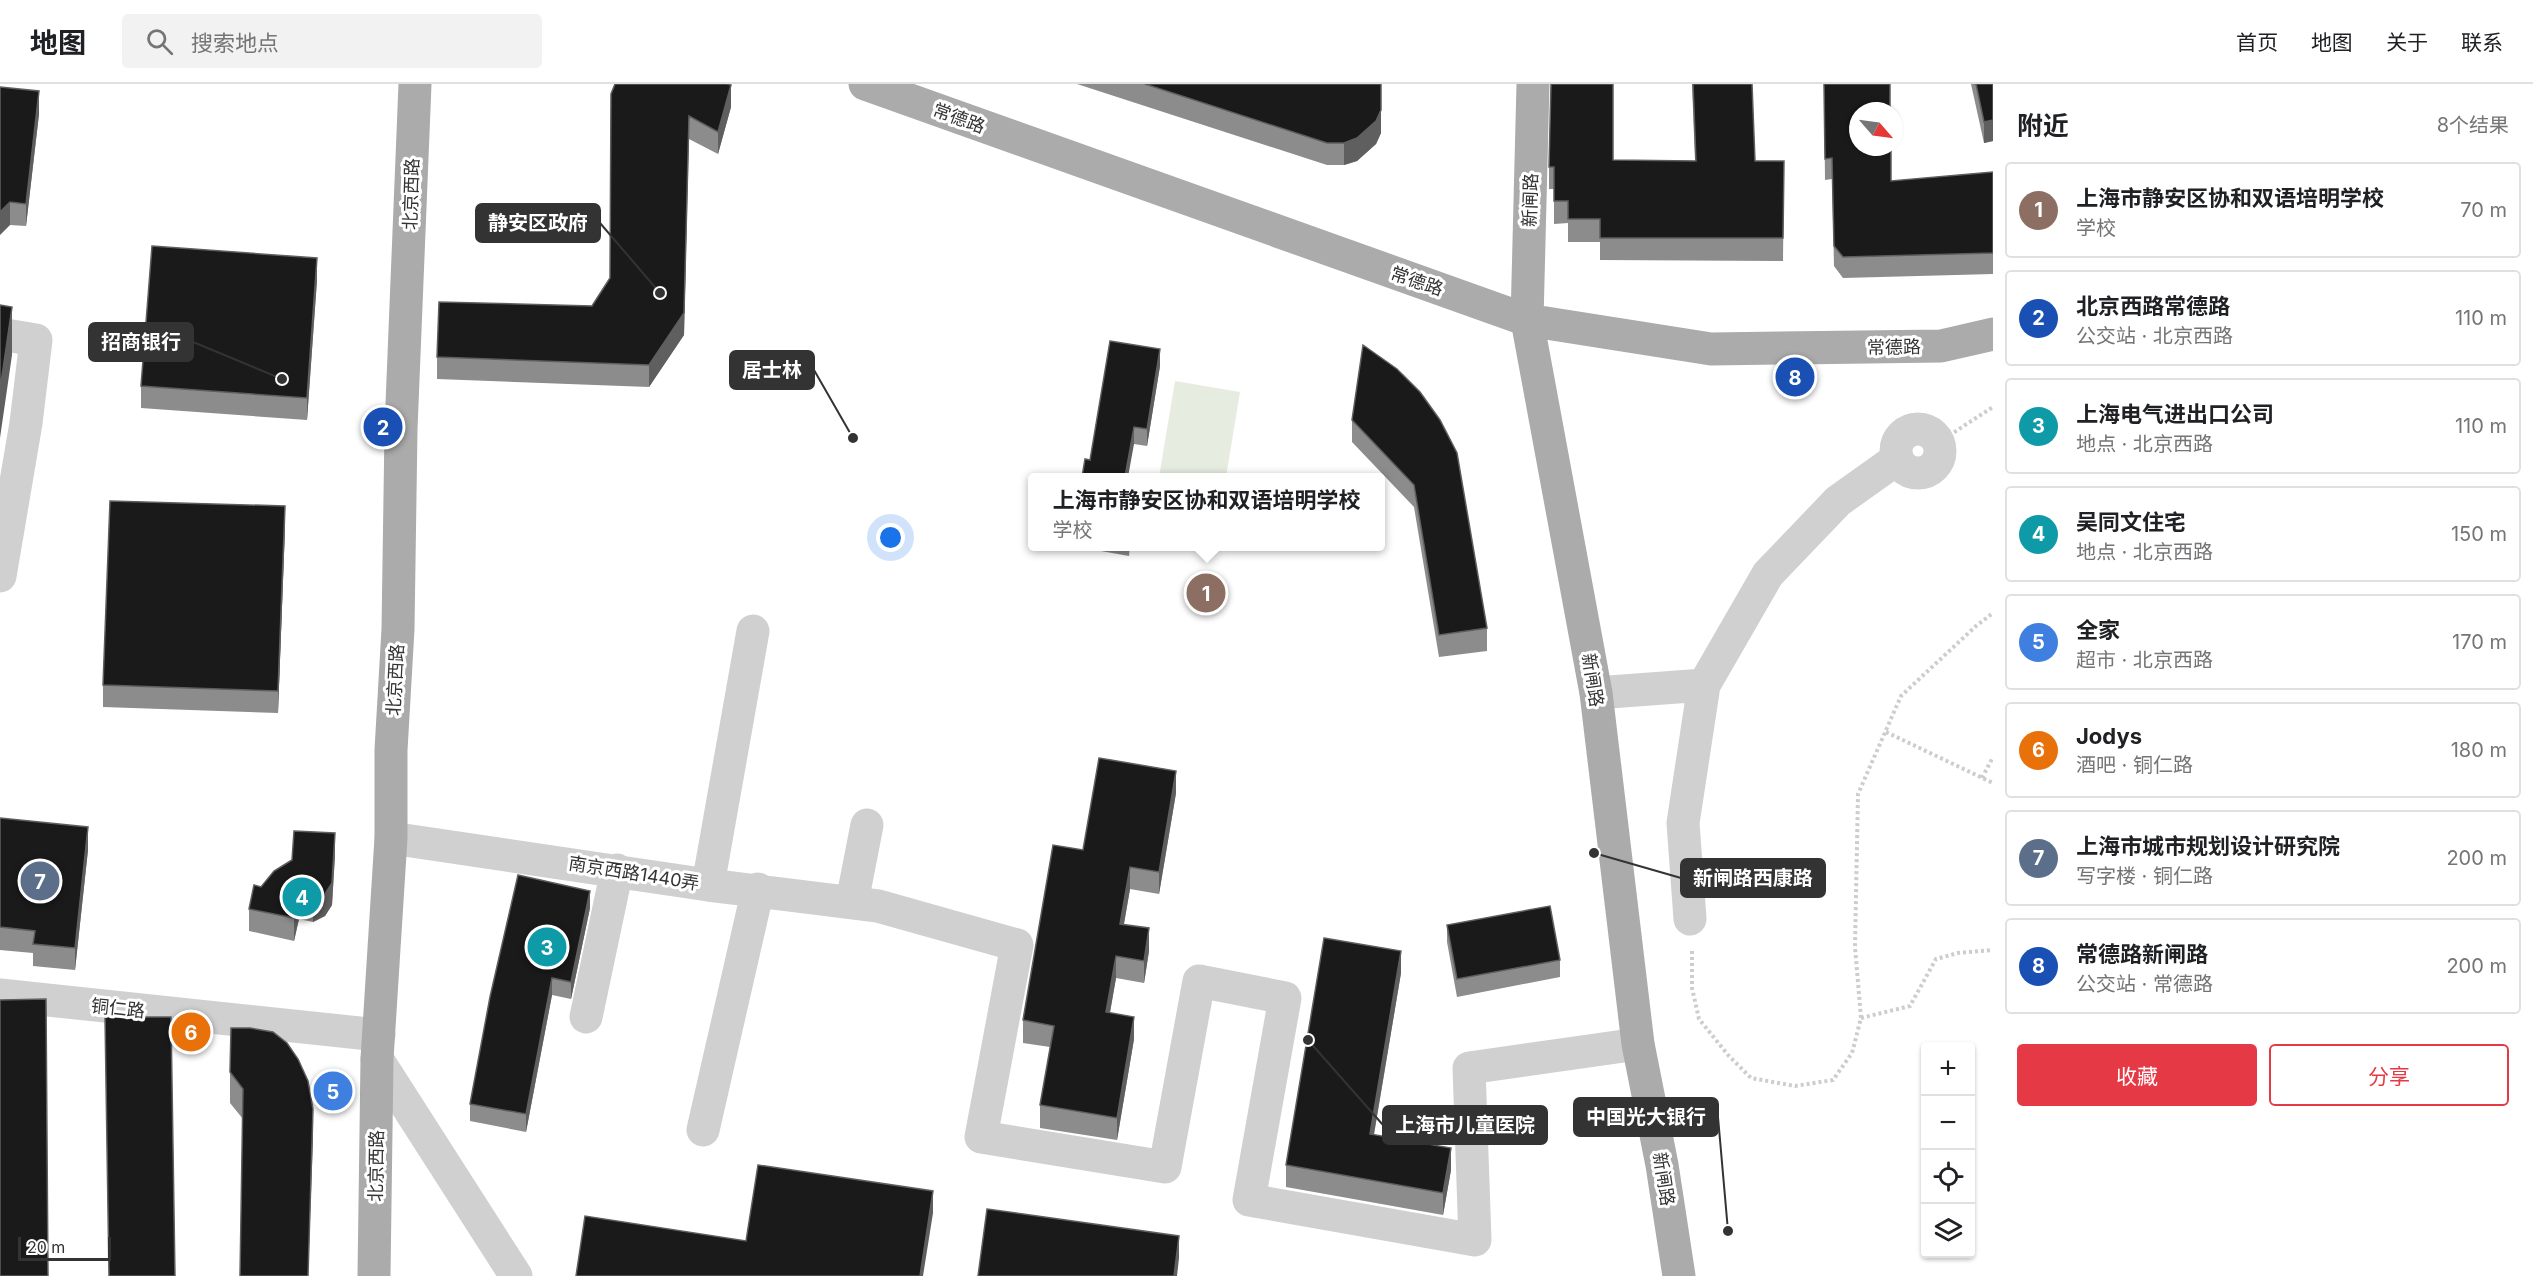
<!DOCTYPE html>
<html lang="zh">
<head>
<meta charset="utf-8">
<style>
	:root { --surface:#fff; --page:#f2f2f2; --text:#202124; --muted:#757577; --line:#e0e0e0; --accent:#e63946 }
	body { margin:0; font-family:Inter,"Noto Sans SC",sans-serif; background:var(--page); color:var(--text) }
	.controls { position:absolute; right:18px; bottom:18px; display:grid; overflow:hidden; border-radius:6px; box-shadow:0 2px 4px #0004 }
	.controls button { width:54px; height:54px; display:grid; place-items:center; padding:0; border:0; border-bottom:2px solid var(--line); background:var(--surface); color:var(--text); font:30px sans-serif }
	.compass { position:absolute; left:1849px; top:18px; width:54px; height:54px; border-radius:50%; background:var(--surface); box-shadow:0 2px 4px #0004; rotate:118deg }
	.scale { position:absolute; left:18px; bottom:15px; width:93px; box-sizing:border-box; padding-left:6px; border:3px solid #333; border-top:0; font-size:16px; line-height:21px; white-space:nowrap; color:#333; -webkit-text-stroke:4px #fff; paint-order:stroke }
	.you { position:absolute; left:891px; top:454px; width:21px; height:21px; margin:-15px; border:4px solid #fff; border-radius:50%; background:#1a73e8; box-shadow:0 0 0 9px #1a73e833 }
	.badge { display:grid; place-items:center; width:39px; height:39px; border-radius:50%; background:var(--accent); color:#fff; font-size:20px; font-weight:700 }
	.pin { position:absolute; translate:-50% -50%; border:3px solid #fff; box-shadow:0 2px 6px #0006 }
	.popup { position:absolute; left:1028px; top:389px; width:357px; height:78px; box-sizing:border-box; display:grid; place-content:center; border-radius:6px; background:var(--surface); filter:drop-shadow(0 2px 4px #0005); font-size:20px; white-space:nowrap; color:var(--muted) }
	.popup b { font-size:22px; color:var(--text) }
	.popup::after { content:''; position:absolute; left:50%; top:100%; margin-left:-12px; border:12px solid transparent; border-top-color:var(--surface) }
	.list { margin:0; padding:0; list-style:none }
	h2 { display:flex; justify-content:space-between; align-items:center; height:78px; margin:0; padding:0 24px; font-size:26px }
	h2 small { font-size:20px; font-weight:400; color:var(--muted) }
	.list li { display:grid; grid-template-columns:39px 1fr auto; gap:18px; align-items:center; box-sizing:border-box; height:96px; margin:0 12px 12px; padding:0 12px; border:2px solid var(--line); border-radius:6px }
	.list b { display:block; font-size:22px; white-space:nowrap }
	.list p { margin:0; font-size:20px; white-space:nowrap; color:var(--muted) }
	.list em { font-size:20px; font-style:normal; color:var(--muted) }
	.actions { display:flex; gap:12px; padding:18px 24px }
	.actions a { flex:1; padding:14px 0; border:2px solid var(--accent); border-radius:6px; text-align:center; font-size:21px; color:var(--accent) }
	.actions .main { background:var(--accent); color:#fff }
	.icon { flex:none; width:33px; height:33px; fill:none; stroke:currentColor; stroke-width:2; stroke-linecap:round; stroke-linejoin:round }
	.map { position:relative; flex:none; width:1993px; height:1192px; overflow:hidden }
	header { display:flex; align-items:center; gap:36px; box-sizing:border-box; height:84px; padding:0 30px; background:var(--surface); border-bottom:2px solid var(--line) }
	header strong { font-size:28px }
	nav { display:flex; gap:33px; margin-inline-start:auto; font-size:21px }
	.search { width:420px; height:54px; background:var(--page); display:flex; align-items:center; gap:15px; box-sizing:border-box; padding:0 21px; border-radius:6px; color:var(--muted); font-size:22px }
	main { display:flex }
	aside { flex:1; background:var(--surface) }
	.map>svg:first-child { display:block }
	.green { fill:#e6ecdf }
	.lines { fill:none; stroke-linecap:round; stroke-linejoin:round }
	.path { stroke:#cdcdcd; stroke-width:4; stroke-dasharray:3 3; stroke-linecap:butt }
	.minor { stroke:#d0d0d0; stroke-width:33 }
	.major { stroke:#ababab; stroke-width:33 }
	.wall { fill:#8c8c8c }
	.shaded-wall { fill:#5f5f5f }
	.building { fill:#1a1a1a; stroke:#5f5f5f; stroke-width:1.5 }
	.labels { text-anchor:middle; dominant-baseline:central; stroke-width:6; stroke-linejoin:round; paint-order:stroke }
	.street-label { font-size:18px; fill:#333; stroke:#fff }
	.leader { fill:none; stroke:#333; stroke-width:2 }
	.callout-dot { fill:#333; stroke:#fff; stroke-width:2 }
	.callout { fill:#333; stroke:#333; stroke-width:2 }
	.callout-label { font-size:20px; text-anchor:middle; font-weight:bold; fill:#fff }
</style>
</head>
<body>
<header>
<strong>地图</strong>
<div class="search"><svg class="icon" aria-label="search" viewBox="0 0 24 24"><circle cx="10" cy="10" r="6"/><path d="M15 15l6 6"/></svg>搜索地点</div>
<nav><a>首页</a><a>地图</a><a>关于</a><a>联系</a></nav>
</header>
<main>
<div class="map">
<svg width="1993" height="1192" viewBox="0 0 1993 1192">
	<rect width="100%" height="100%" fill="#fff"/>
	<path class="green" d="M 1175,297 L 1240,308 L 1226,393 L 1159,393 Z"/>
	<g class="lines">
		<path class="path" d="M 1939,358 L 1993,323
			M 1886,648 L 1993,699
			M 1982,694 L 1993,673
			M 1692,867 L 1692,904 L 1699,935 L 1728,971 L 1751,994 L 1795,1002 L 1833,996 L 1852,969 L 1861,934 L 1855,863 L 1858,710 L 1901,612 L 1976,542 L 1993,529
			M 1861,934 L 1910,922 L 1936,875 L 1958,869 L 1993,866"/>
		<path class="minor" d="M 0,250 L 36,256 L 26,339 L 0,492
			M1896 367a22 22 0 1 1 44 0a22 22 0 1 1-44 0Z
			M 1704,601 L 1768,490 L 1838,417 L 1897,375
			M 1596,609 L 1704,601 L 1683,739 L 1690,835
			M 391,754 L 708,801 L 878,822 L 1017,861 L 981,1053 L 1165,1083 L 1199,897 L 1285,914 L 1249,1116 L 1475,1156 L 1469,984 L 1638,960
			M 708,801 L 753,547
			M 852,818 L 867,741
			M 0,911 L 379,951
			M 586,933 L 617,786
			M 377,975 L 516,1192
			M 703,1046 L 758,805"/>
		<path class="major" d="M 865,0 L 1527,236 L 1711,265 L 1941,262 L 1993,250
			M 1533,0 L 1527,236 L 1596,609 L 1638,960 L 1662,1081 L 1679,1192
			M 374,1192 L 377,975 L 391,754 L 391,666 L 398,545 L 401,345 L 415,0"/>
	</g>
	<path class="wall" d="M 1077,0 L 1381,0 L 1381,49 L 1376,60 L 1357,77 L 1344,81 L 1327,81 Z
		M 1692,0 L 1752,0 L 1755,77 L 1784,77 L 1783,177 L 1600,176 L 1600,158 L 1568,158 L 1568,139 L 1554,140 L 1554,105 L 1549,105 L 1549,83 L 1613,76 L 1695,77 Z
		M 1824,0 L 1891,97 L 1993,88 L 1993,190 L 1843,194 L 1834,182 L 1832,95 L 1825,96 Z
		M 1971,0 L 1993,0 L 1993,57 L 1984,59 Z
		M 0,3 L 39,30 L 26,142 L 10,141 Z
		M 611,10 L 731,23 L 718,70 L 689,55 L 684,251 L 649,303 L 437,295 L 437,273 L 592,222 L 610,194 Z
		M 317,196 L 307,336 L 141,324 L 141,302 Z
		M 1363,261 L 1487,544 L 1487,567 L 1439,573 L 1414,423 L 1352,358 L 1352,336 Z
		M 1160,282 L 1147,362 L 1134,360 L 1090,376 Z
		M 285,444 L 278,629 L 103,623 L 103,601 Z
		M 1073,462 L 1130,462 L 1129,472 Z
		M 1176,709 L 1159,810 L 1130,805 L 1124,840 L 1149,867 L 1144,899 L 1116,894 L 1110,929 L 1134,955 L 1117,1056 L 1040,1044 L 1040,1021 L 1050,963 L 1023,959 L 1023,936 L 1083,766 Z
		M 0,734 L 88,766 L 75,886 L 33,882 L 33,869 L 0,866 Z
		M 335,771 L 332,821 L 325,832 L 313,838 L 299,835 L 294,857 L 249,847 L 249,825 L 261,803 Z
		M 590,824 L 571,915 L 552,911 L 526,1048 L 470,1037 L 470,1020 Z
		M 1447,841 L 1560,876 L 1560,893 L 1457,913 L 1447,858 Z
		M 1401,889 L 1374,1051 L 1451,1086 L 1443,1131 L 1286,1103 L 1286,1081 Z
		M 230,988 L 313,1055 L 243,1035 L 230,1019 Z"/>
	<path class="shaded-wall" d="M 731,1 L 731,23 L 718,70 L 718,48 Z
		M 39,7 L 39,30 L 26,142 L 26,120 Z
		M 1381,26 L 1381,49 L 1376,60 L 1357,77 L 1344,81 L 1344,59 Z
		M 689,32 L 684,251 L 649,303 L 649,281 Z
		M 1993,36 L 1993,57 L 1984,59 L 1984,38 Z
		M 10,118 L 10,141 L 0,151 L 0,128 Z
		M 317,174 L 317,196 L 307,336 L 307,314 Z
		M 12,223 L 12,271 L 0,354 L 0,306 Z
		M 1160,265 L 1160,282 L 1147,362 L 1147,345 Z
		M 1134,343 L 1134,360 L 1128,393 L 1125,393 Z
		M 285,422 L 285,444 L 278,629 L 278,607 Z
		M 1176,687 L 1176,709 L 1159,810 L 1159,788 Z
		M 88,743 L 88,766 L 75,886 L 75,864 Z
		M 335,749 L 335,771 L 332,821 L 325,832 L 313,838 L 313,816 Z
		M 1130,783 L 1130,805 L 1120,862 L 1120,840 Z
		M 590,807 L 590,824 L 571,915 L 571,898 Z
		M 299,812 L 299,835 L 294,857 L 294,834 Z
		M 1149,844 L 1149,867 L 1144,899 L 1144,877 Z
		M 1401,867 L 1401,889 L 1370,1073 L 1370,1050 Z
		M 1116,872 L 1116,894 L 1106,950 L 1106,928 Z
		M 552,894 L 552,911 L 526,1048 L 526,1030 Z
		M 1134,933 L 1134,955 L 1117,1056 L 1117,1034 Z
		M 313,1025 L 313,1055 L 308,1192 Z
		M 1451,1064 L 1451,1086 L 1443,1131 L 1443,1109 Z
		M 933,1107 L 933,1129 L 923,1192 L 920,1192 Z
		M 1179,1152 L 1179,1174 L 1177,1192 L 1174,1192 Z"/>
	<path class="building" d="M 615,0 L 727,0 L 731,1 L 718,48 L 689,32 L 684,229 L 649,281 L 437,273 L 439,218 L 592,222 L 610,194 L 611,10 Z
		M 1145,0 L 1381,0 L 1381,26 L 1376,37 L 1357,54 L 1344,59 L 1327,59 Z
		M 1551,0 L 1613,0 L 1613,76 L 1696,77 L 1693,0 L 1752,0 L 1755,77 L 1784,77 L 1783,154 L 1600,154 L 1600,135 L 1568,135 L 1568,117 L 1554,117 L 1554,83 L 1549,83 Z
		M 1824,0 L 1890,0 L 1890,27 L 1858,27 L 1858,63 L 1891,63 L 1891,97 L 1993,88 L 1993,169 L 1843,173 L 1834,162 L 1832,74 L 1825,75 Z
		M 1976,0 L 1993,0 L 1993,36 L 1984,38 Z
		M 0,3 L 39,7 L 26,120 L 10,118 L 0,128 Z
		M 152,162 L 317,174 L 307,314 L 141,302 Z
		M 0,221 L 12,223 L 0,306 Z
		M 1110,257 L 1160,265 L 1147,345 L 1134,343 L 1125,393 L 1082,393 L 1085,375 L 1090,376 Z
		M 1363,261 L 1397,285 L 1420,308 L 1440,336 L 1457,369 L 1487,544 L 1439,551 L 1414,401 L 1352,336 Z
		M 110,417 L 285,422 L 278,607 L 103,601 Z
		M 1099,674 L 1176,687 L 1159,788 L 1130,783 L 1120,840 L 1149,844 L 1144,877 L 1116,872 L 1106,928 L 1134,933 L 1117,1034 L 1040,1021 L 1054,942 L 1023,936 L 1053,761 L 1083,766 Z
		M 0,734 L 88,743 L 75,864 L 33,860 L 35,847 L 0,843 Z
		M 294,747 L 335,749 L 332,799 L 325,810 L 313,816 L 299,812 L 294,834 L 249,825 L 254,801 L 261,803 L 274,787 L 292,776 Z
		M 518,791 L 590,807 L 571,898 L 552,894 L 526,1030 L 470,1020 L 490,913 Z
		M 1550,822 L 1560,876 L 1457,895 L 1447,841 Z
		M 1324,854 L 1401,867 L 1370,1050 L 1451,1064 L 1443,1109 L 1286,1081 Z
		M 46,915 L 48,1192 L 0,1192 L 0,916 Z
		M 105,933 L 171,933 L 175,1192 L 109,1192 Z
		M 231,944 L 250,944 L 273,948 L 287,959 L 298,975 L 308,997 L 313,1025 L 308,1192 L 240,1192 L 243,1005 L 230,988 Z
		M 758,1081 L 933,1107 L 920,1192 L 576,1192 L 585,1132 L 746,1157 Z
		M 987,1125 L 1179,1152 L 1174,1192 L 978,1192 Z"/>
	<g class="labels">
		<g class="street-label">
			<text transform="translate(959 34) rotate(20)">常德路</text>
			<text transform="translate(411 110) rotate(-88)">北京西路</text>
			<text transform="translate(1530 116) rotate(-88)">新闸路</text>
			<text transform="translate(1417 197) rotate(19)">常德路</text>
			<text transform="translate(1894 263) rotate(-1)">常德路</text>
			<text transform="translate(395 596) rotate(-87)">北京西路</text>
			<text transform="translate(1593 596) rotate(81)">新闸路</text>
			<text transform="translate(634 789) rotate(9)">南京西路1440弄</text>
			<text transform="translate(118 924) rotate(6)">铜仁路</text>
			<text transform="translate(376 1082) rotate(-89)">北京西路</text>
			<text transform="translate(1664 1095) rotate(81)">新闸路</text>
		</g>
	</g>
	<path class="leader" d="M660 209L600 139M282 295L193 258M853 354L814 286M1594 769L1681 794M1728 1147L1718 1033M1308 956L1383 1041"/>
	<g class="callout-dot">
		<circle cx="660" cy="209" r="6"/>
		<circle cx="282" cy="295" r="6"/>
		<circle cx="853" cy="354" r="6"/>
		<circle cx="1594" cy="769" r="6"/>
		<circle cx="1728" cy="1147" r="6"/>
		<circle cx="1308" cy="956" r="6"/>
	</g>
	<g class="callout">
		<rect x="476" y="120" width="124" height="38" rx="6"/>
		<rect x="89" y="239" width="104" height="38" rx="6"/>
		<rect x="730" y="267" width="84" height="38" rx="6"/>
		<rect x="1681" y="775" width="144" height="38" rx="6"/>
		<rect x="1574" y="1014" width="144" height="38" rx="6"/>
		<rect x="1383" y="1022" width="164" height="38" rx="6"/>
	</g>
	<g class="callout-label">
		<text x="538" y="146">静安区政府</text>
		<text x="141" y="265">招商银行</text>
		<text x="772" y="293">居士林</text>
		<text x="1753" y="801">新闸路西康路</text>
		<text x="1646" y="1040">中国光大银行</text>
		<text x="1465" y="1048">上海市儿童医院</text>
	</g>
</svg>
<div class="controls">
<button>+</button>
<button>−</button>
<button><svg class="icon" aria-label="locate" viewBox="0 0 24 24"><circle cx="12" cy="12" r="6"/><path d="M12 2v4M12 18v4M2 12h4M18 12h4"/></svg></button>
<button><svg class="icon" aria-label="layers" viewBox="0 0 24 24"><path d="M12 4l9 5-9 5-9-5zM3 14l9 5 9-5"/></svg></button>
</div>
<svg class="compass" viewBox="-18 -18 36 36"><path d="M0-13l5 13h-10z" fill="#e53935"/><path d="M0 13l5-13h-10z" fill="#757577"/></svg>
<div class="scale">20 m</div>
<div class="you"></div>
<div class="pin badge" style="left:1206px;top:509px;background:#8d6e63">1</div>
<div class="popup"><b>上海市静安区协和双语培明学校</b>学校</div>
<div class="pin badge" style="left:383px;top:343px;background:#1a4fb4">2</div>
<div class="pin badge" style="left:547px;top:863px;background:#0f9aa8">3</div>
<div class="pin badge" style="left:302px;top:813px;background:#0f9aa8">4</div>
<div class="pin badge" style="left:333px;top:1007px;background:#3f7fe0">5</div>
<div class="pin badge" style="left:191px;top:948px;background:#e8710a">6</div>
<div class="pin badge" style="left:40px;top:797px;background:#5c6f8a">7</div>
<div class="pin badge" style="left:1795px;top:293px;background:#1a4fb4">8</div>
</div>
<aside>
<h2>附近<small>8个结果</small></h2>
<ul class="list">
<li><span class="badge" style="background:#8d6e63">1</span><div><b>上海市静安区协和双语培明学校</b><p>学校</p></div><em>70 m</em></li>
<li><span class="badge" style="background:#1a4fb4">2</span><div><b>北京西路常德路</b><p>公交站 · 北京西路</p></div><em>110 m</em></li>
<li><span class="badge" style="background:#0f9aa8">3</span><div><b>上海电气进出口公司</b><p>地点 · 北京西路</p></div><em>110 m</em></li>
<li><span class="badge" style="background:#0f9aa8">4</span><div><b>吴同文住宅</b><p>地点 · 北京西路</p></div><em>150 m</em></li>
<li><span class="badge" style="background:#3f7fe0">5</span><div><b>全家</b><p>超市 · 北京西路</p></div><em>170 m</em></li>
<li><span class="badge" style="background:#e8710a">6</span><div><b>Jodys</b><p>酒吧 · 铜仁路</p></div><em>180 m</em></li>
<li><span class="badge" style="background:#5c6f8a">7</span><div><b>上海市城市规划设计研究院</b><p>写字楼 · 铜仁路</p></div><em>200 m</em></li>
<li><span class="badge" style="background:#1a4fb4">8</span><div><b>常德路新闸路</b><p>公交站 · 常德路</p></div><em>200 m</em></li>
</ul>
<div class="actions"><a class="main">收藏</a><a>分享</a></div>
</aside>
</main>
</body>
</html>
